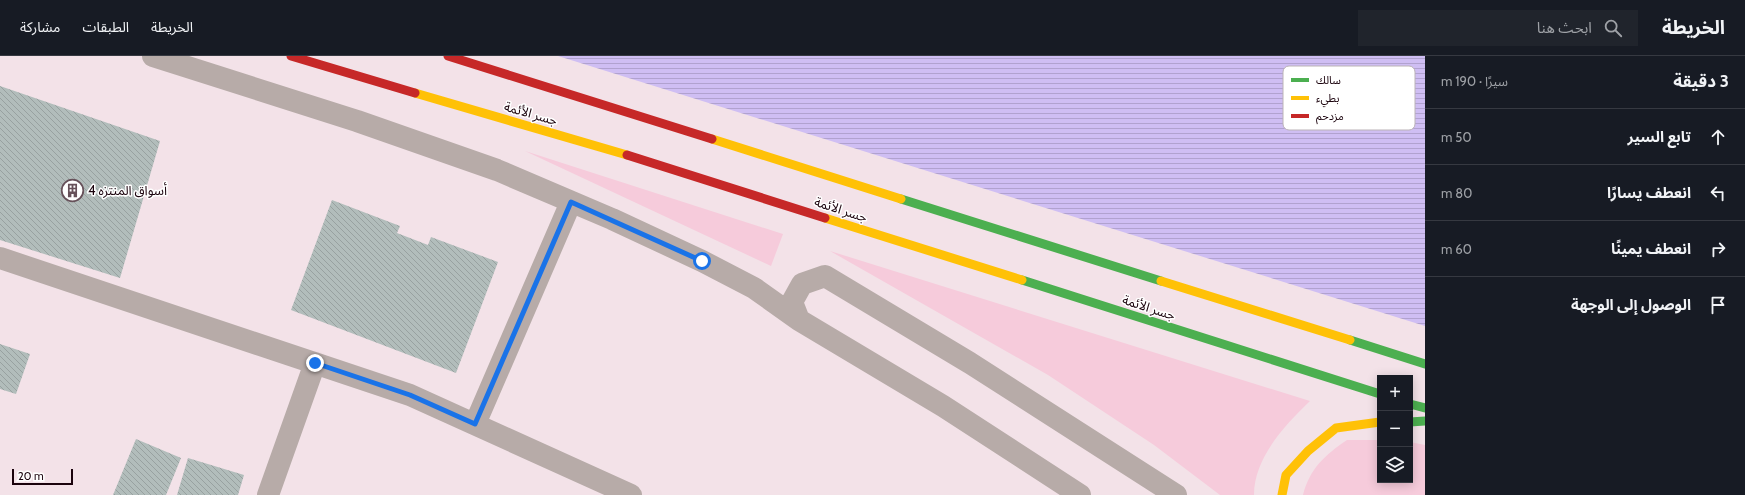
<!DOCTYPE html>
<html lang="ar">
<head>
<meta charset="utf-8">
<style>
	:root { --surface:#171b24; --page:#20242c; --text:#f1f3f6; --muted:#9ea1a6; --line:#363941 }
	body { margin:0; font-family:Cabin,"Noto Sans Arabic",sans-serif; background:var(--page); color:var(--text); direction:rtl }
	.controls { position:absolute; right:12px; bottom:12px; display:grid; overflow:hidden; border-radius:0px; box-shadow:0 2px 10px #0003 }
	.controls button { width:36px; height:36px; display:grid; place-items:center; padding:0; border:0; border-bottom:1px solid var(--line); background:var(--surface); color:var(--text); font:20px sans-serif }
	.scale { position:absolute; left:12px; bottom:10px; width:61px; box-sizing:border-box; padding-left:4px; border:2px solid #1b030d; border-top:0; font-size:11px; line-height:14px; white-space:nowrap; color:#1b030d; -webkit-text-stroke:3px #fff; paint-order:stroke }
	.stop { position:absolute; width:12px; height:12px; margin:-9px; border:3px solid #1a73e8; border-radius:50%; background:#fff }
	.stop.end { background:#1a73e8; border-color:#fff; box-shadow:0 1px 4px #0008 }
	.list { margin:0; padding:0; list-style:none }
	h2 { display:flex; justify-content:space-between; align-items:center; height:52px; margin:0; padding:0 16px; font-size:17px }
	h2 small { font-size:13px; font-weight:400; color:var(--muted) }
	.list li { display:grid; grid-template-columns:26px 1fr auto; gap:12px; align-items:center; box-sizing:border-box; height:56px; padding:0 16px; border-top:1px solid var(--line) }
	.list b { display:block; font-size:15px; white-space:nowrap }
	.list em { font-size:13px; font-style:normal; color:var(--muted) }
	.icon { flex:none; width:22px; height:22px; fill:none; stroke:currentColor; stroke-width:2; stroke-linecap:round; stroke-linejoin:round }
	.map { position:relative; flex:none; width:1425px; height:439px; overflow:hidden; direction:ltr }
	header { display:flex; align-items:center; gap:24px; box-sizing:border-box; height:56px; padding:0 20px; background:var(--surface); border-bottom:1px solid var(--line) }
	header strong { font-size:19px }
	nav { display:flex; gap:22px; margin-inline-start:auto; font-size:14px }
	.search { width:280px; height:36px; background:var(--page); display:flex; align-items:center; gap:10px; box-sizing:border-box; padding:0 14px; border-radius:0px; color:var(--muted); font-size:15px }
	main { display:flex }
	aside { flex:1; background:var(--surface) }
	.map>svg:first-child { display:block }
	.grass { fill:#f6cbdb }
	.water { fill:url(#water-rules) }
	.building { fill:url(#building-back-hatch) }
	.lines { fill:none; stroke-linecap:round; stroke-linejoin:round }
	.street { stroke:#b7aba8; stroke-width:22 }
	.fast { stroke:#4caf50; stroke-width:9 }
	.slow { stroke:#ffc107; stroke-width:9 }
	.jam { stroke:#c62828; stroke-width:9 }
	.route { stroke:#1a73e8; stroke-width:5 }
	.labels { text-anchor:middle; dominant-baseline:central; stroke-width:3; stroke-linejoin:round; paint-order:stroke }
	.street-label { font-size:13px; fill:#1b030d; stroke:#fff }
	.poi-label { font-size:13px; fill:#1b030d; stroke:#fff; text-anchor:start }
	.key { fill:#fff; stroke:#bbb3b6; stroke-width:1 }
	.key-label { font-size:11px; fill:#1b030d }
</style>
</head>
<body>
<header>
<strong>الخريطة</strong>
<div class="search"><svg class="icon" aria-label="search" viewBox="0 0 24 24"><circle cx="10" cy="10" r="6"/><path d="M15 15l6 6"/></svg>ابحث هنا</div>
<nav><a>الخريطة</a><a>الطبقات</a><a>مشاركة</a></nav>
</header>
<main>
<aside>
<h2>3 دقيقة<small>سيرًا · 190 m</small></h2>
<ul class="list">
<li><svg class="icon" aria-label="ahead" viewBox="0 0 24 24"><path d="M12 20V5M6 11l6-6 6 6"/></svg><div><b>تابع السير</b></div><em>50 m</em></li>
<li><svg class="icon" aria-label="left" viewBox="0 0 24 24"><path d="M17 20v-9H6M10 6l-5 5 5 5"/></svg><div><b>انعطف يسارًا</b></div><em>80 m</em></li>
<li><svg class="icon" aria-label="right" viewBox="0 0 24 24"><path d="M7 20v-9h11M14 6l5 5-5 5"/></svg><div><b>انعطف يمينًا</b></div><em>60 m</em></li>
<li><svg class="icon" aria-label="arrive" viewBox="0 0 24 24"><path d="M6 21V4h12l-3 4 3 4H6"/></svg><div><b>الوصول إلى الوجهة</b></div></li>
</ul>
</aside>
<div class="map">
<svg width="1425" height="439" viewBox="0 0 1425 439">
	<defs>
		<pattern id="water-rules" width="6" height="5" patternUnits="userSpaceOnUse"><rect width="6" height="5" fill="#cfbef3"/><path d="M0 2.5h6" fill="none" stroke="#b1a2cf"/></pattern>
		<pattern id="building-back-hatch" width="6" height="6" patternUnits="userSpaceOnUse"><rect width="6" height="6" fill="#b2bdbb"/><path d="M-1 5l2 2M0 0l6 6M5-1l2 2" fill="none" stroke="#98a1a0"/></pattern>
	</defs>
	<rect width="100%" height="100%" fill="#f3e2e8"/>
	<path class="grass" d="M 525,95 L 783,178 L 771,210 Z
		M 830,195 L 1310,345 C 1285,369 1254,402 1254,439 L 1220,439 L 1154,389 L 1048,319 Z
		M 1347,384 L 1380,384 L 1380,424 L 1410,424 L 1410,386 L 1425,389 L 1425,439 L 1303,439 C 1310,412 1325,399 1347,384 Z"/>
	<path class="water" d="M 558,0 L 1425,0 L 1425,270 Z"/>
	<path class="building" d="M 0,30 L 160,85 L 120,222 L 0,184 Z
		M 332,144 L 400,170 L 397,177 L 428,189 L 431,181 L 498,206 L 456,317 L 291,254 Z
		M 0,288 L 30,298 L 16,338 L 0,333 Z
		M 136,383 L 181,402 L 166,439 L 113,439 Z
		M 188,402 L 244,419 L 238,439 L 177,439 Z"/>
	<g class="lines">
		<path class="street" d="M 153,0 L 357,65 L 497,114 L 612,163 L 702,205 L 754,232 L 799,264 L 943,350 L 1080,439
			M 0,202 L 410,339 L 631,439
			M 799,264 L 792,246 L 802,228 L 825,220 L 970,307 L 1176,439
			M 475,368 L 571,146
			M 268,439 L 315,307"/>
		<path class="fast" d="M 901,143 L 1161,225
			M 1022,224 L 1380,338
			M 1350,284 L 1425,308
			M 1410,348 L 1425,352
			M 1410,366 L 1425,365"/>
		<path class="slow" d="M 415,37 L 627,99
			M 712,83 L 901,143
			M 825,162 L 1022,224
			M 1161,225 L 1350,284
			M 1282,439 L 1286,419 L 1308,395 L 1336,372 L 1380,366"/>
		<path class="jam" d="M 291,0 L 415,37
			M 448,0 L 712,83
			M 627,99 L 825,162"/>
	</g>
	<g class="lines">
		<path class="route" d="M 315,307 L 410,339 L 475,368 L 571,146 L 702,205"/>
	</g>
	<defs>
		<symbol id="building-ring" viewBox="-11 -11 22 22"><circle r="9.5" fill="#fff" stroke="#67515a" stroke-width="1.5"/><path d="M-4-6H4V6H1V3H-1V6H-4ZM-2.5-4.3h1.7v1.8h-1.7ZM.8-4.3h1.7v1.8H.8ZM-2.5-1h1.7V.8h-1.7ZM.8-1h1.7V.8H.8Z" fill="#67515a"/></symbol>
	</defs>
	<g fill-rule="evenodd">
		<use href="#building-ring" x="60" y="122" width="25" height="25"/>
	</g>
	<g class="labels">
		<g class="street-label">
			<text transform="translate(531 57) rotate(16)">جسر الأئمة</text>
			<text transform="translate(841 153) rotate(18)">جسر الأئمة</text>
			<text transform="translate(1149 251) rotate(18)">جسر الأئمة</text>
		</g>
		<g class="poi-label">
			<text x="88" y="134">أسواق المنتزه 4</text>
		</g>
	</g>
	<rect x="1283" y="10" width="132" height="64" rx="6" class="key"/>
	<rect x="1291" y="22" width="18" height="4" fill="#4caf50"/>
	<rect x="1291" y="40" width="18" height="4" fill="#ffc107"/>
	<rect x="1291" y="58" width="18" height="4" fill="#c62828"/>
	<g class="key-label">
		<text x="1316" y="28">سالك</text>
		<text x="1316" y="46">بطيء</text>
		<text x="1316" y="64">مزدحم</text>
	</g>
</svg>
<div class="controls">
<button>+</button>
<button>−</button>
<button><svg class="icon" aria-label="layers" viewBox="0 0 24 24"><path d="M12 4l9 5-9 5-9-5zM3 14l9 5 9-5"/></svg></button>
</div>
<div class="scale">20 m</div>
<div class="stop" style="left:702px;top:205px"></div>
<div class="stop end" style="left:315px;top:307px"></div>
</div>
</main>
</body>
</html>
